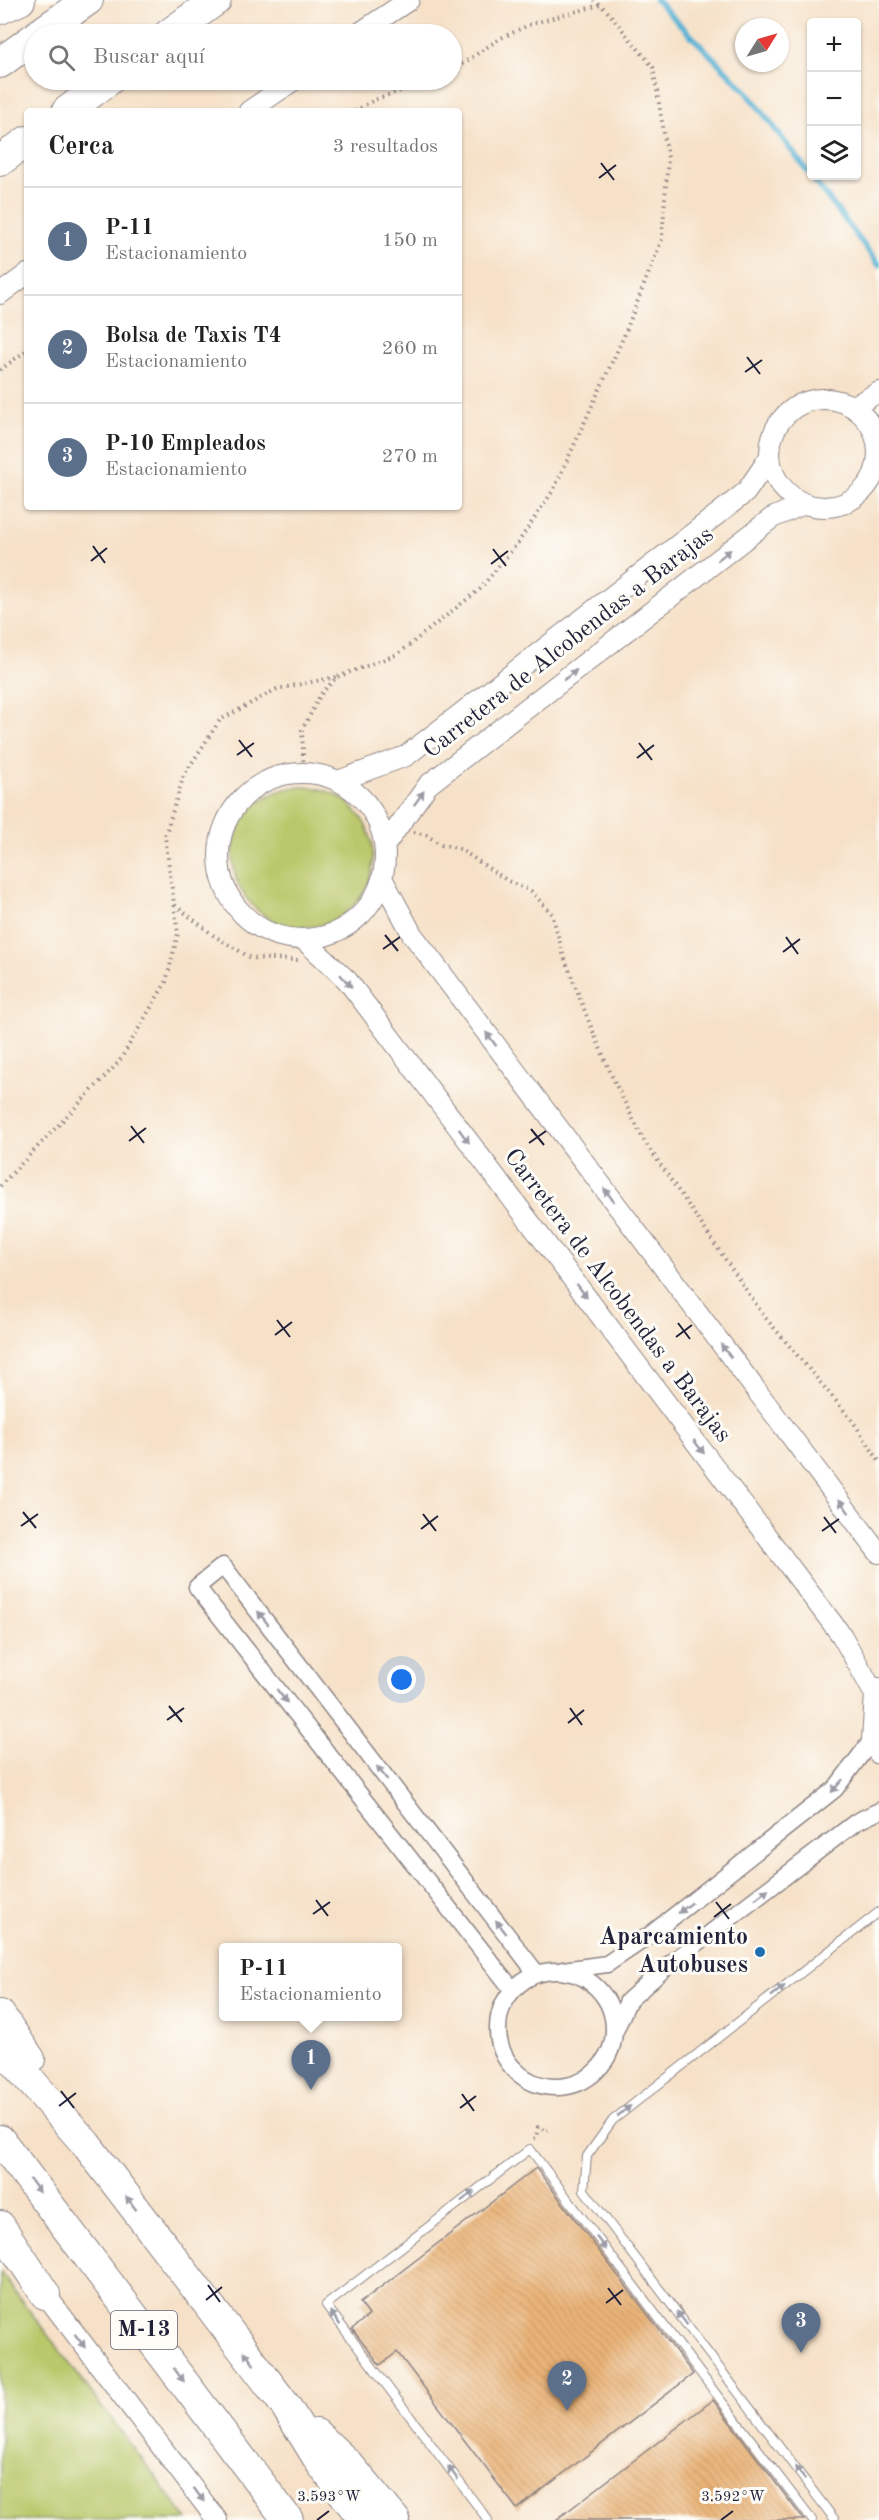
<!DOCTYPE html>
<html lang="es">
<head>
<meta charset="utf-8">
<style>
	:root { --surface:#fff; --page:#f2f2f2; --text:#222; --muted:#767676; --line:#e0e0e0; --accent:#d93025 }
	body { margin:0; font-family:"Old Standard TT",serif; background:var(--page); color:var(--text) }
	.controls { position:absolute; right:18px; top:18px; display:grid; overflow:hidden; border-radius:6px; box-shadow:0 2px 4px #0004 }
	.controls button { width:54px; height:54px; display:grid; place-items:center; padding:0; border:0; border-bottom:2px solid var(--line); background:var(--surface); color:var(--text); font:30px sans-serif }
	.compass { position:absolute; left:735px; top:18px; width:54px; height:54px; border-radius:50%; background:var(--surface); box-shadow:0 2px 4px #0004; rotate:53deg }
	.you { position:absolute; left:402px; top:1680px; width:21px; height:21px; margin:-15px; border:4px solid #fff; border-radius:50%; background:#1a73e8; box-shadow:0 0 0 9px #1a73e833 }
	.badge { display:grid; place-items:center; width:39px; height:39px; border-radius:50%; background:var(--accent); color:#fff; font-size:20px; font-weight:700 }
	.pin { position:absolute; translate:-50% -50px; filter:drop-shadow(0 2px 3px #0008) }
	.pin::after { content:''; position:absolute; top:32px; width:21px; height:18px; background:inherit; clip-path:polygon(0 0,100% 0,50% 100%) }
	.popup { position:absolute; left:219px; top:1943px; width:183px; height:78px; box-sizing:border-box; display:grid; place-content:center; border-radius:6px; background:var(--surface); filter:drop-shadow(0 2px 4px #0005); font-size:20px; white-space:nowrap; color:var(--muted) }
	.popup b { font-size:22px; color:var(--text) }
	.popup::after { content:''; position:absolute; left:50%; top:100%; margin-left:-12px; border:12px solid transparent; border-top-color:var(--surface) }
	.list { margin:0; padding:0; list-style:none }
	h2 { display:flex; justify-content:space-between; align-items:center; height:78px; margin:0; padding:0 24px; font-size:26px }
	h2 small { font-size:20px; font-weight:400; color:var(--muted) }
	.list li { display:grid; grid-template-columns:39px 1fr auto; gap:18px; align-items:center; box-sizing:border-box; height:108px; padding:0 24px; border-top:2px solid var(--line) }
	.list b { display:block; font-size:22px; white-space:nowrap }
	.list p { margin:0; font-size:20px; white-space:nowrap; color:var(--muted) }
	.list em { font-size:20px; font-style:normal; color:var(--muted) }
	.icon { flex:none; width:33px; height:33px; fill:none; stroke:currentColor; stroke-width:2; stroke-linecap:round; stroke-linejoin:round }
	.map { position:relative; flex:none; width:879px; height:2520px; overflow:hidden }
	.search { position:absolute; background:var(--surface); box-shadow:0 2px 4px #0004; left:24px; top:24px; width:438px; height:66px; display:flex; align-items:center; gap:15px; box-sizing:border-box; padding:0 21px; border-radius:33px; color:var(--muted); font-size:22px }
	.panel { position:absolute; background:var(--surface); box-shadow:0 2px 4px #0004; left:24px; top:108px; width:438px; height:402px; border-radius:6px }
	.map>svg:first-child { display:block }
	.green { fill:#b9c86a; stroke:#6e7552; stroke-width:1.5 }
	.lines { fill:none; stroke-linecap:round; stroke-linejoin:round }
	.stream { stroke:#55b1d3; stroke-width:6 }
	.building { fill:url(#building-back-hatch) }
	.service-casing { stroke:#8c8282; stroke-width:10 }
	.minor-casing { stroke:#8c8282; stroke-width:19 }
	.tertiary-casing { stroke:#8c8282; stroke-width:22 }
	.motorway-casing { stroke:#8c8282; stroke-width:32 }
	.path { stroke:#8c8282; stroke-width:4; stroke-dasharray:1.5 4.5; stroke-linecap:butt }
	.service { stroke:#fff; stroke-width:8 }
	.minor { stroke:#fff; stroke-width:16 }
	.tertiary { stroke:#fff; stroke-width:20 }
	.motorway { stroke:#fff; stroke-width:30 }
	.oneway { fill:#9c9ca7 }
	.ticks { fill:none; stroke:#22223b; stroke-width:2 }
	.poi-dot { fill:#1f6fb2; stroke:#fdfcf7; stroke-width:2 }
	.labels { text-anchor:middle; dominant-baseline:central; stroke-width:6; stroke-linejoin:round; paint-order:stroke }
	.shield { fill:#fdfcf7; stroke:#646373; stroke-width:1.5 }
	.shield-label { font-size:22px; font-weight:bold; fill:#22223b }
	.street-label { font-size:24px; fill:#22223b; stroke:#fdfcf7 }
	.poi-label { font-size:24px; font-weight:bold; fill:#22223b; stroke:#fdfcf7; text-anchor:end }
	.ticks-label { font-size:15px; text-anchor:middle; fill:#22223b; stroke:#fdfcf7; stroke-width:6; stroke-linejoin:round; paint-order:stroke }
</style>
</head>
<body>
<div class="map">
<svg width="879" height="2520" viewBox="0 0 879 2520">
	<defs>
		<pattern id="building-back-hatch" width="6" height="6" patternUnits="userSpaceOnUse" patternTransform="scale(1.5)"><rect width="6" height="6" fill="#eab377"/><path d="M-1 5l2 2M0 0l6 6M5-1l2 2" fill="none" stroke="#c89a68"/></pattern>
	</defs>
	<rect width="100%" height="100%" fill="#fdfcf7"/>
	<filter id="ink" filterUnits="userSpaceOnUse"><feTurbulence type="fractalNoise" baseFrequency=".0167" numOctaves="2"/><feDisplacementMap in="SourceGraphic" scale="12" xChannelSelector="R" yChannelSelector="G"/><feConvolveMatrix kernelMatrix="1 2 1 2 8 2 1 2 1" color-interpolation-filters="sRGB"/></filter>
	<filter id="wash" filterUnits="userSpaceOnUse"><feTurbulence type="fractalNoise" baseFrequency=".008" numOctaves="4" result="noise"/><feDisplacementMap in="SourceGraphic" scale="24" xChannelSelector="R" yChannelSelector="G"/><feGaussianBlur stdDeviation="1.35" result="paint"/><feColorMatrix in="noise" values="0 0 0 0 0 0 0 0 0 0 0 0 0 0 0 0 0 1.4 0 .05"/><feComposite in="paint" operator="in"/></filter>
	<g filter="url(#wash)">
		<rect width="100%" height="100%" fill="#f6e1c8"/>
		<path class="green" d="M233 857a70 70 0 1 1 140 0a70 70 0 1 1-140 0Z
			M 0,2272 L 188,2520 L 0,2520 Z"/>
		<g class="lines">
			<path class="stream" d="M 656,0 L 747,92 L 879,265"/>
		</g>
		<g id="blocks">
			<path class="building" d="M 536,2168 L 693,2374 L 517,2509 L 397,2352 L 380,2365 L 352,2329 L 369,2315 L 360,2303 Z
				M 713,2400 L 804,2520 L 556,2520 L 683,2423 Z"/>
		</g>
	</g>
	<g filter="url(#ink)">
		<use href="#blocks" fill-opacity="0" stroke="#8c8282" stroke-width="1.5"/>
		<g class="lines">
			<defs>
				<path id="service" d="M 488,2520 L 326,2305 L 530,2149 L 812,2520
					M 835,2520 L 584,2190 L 587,2156 L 613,2120 L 879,1912"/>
				<path id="minor" d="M 563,1970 L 607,1964 L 650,1935 L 835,1789 L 872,1740
					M498 2029a58 58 0 1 1 116 0a58 58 0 1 1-116 0Z
					M 512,1989 L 197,1587 L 223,1566 L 537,1974
					M 615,2031 L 628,2001 L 666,1967 L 856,1822 L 879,1811"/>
				<path id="tertiary" d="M 358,34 L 409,0
					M 249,111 L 294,80
					M 0,294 L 27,274
					M770 453a54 54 0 1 1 108 0a54 54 0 1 1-108 0Z
					M 852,407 L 879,392
					M219 856a83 83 0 1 1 166 0a83 83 0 1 1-166 0Z
					M 338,781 L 406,756 L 746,492 L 769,458
					M 385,845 L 428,785 L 772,518 L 804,504
					M 383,880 L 412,934 L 879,1553
					M 304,940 L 347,980 L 842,1636 L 875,1695
					M 879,1688 L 875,1695 L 872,1740 L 879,1754
					M 45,2294 L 217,2520"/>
				<path id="motorway" d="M 0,9 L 20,0
					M 39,34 L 88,0
					M 169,34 L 216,0
					M 0,63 L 34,38
					M 67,111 L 109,80
					M 0,161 L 27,141
					M 0,2015 L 30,2059
					M 0,2046 L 86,2144 L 285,2405 L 322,2465 L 364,2520
					M 0,2140 L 288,2520
					M 0,2226 L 45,2294
					M 316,2434 L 349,2465 L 395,2520"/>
			</defs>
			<use href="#service" class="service-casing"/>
			<use href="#minor" class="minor-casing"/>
			<use href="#tertiary" class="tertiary-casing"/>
			<use href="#motorway" class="motorway-casing"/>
			<path class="path" d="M 452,71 L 499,39 L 531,24 L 600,5
				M 355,111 L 374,100 L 432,80
				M 0,370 L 27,350
				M 304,773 L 302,730 L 321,694 L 337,677 L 398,654 L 480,589 L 517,544 L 554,489 L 624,336 L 662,239 L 668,158 L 653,67 L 607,11 L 594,0
				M 414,832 L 426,835 L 442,845 L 460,849 L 508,881 L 531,891 L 552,914 L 563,954 L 589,1022 L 615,1083 L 643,1139 L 764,1316 L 852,1420 L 879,1461
				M 175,905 L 213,935 L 251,958 L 298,960
				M 0,1186 L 119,1062 L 166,982 L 178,934 L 165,836 L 184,775 L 220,720 L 277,689 L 336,677
				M 534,2139 L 536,2138 L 538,2127 L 546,2131 L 548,2130"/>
			<use href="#service" class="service"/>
			<use href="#minor" class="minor"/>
			<use href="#tertiary" class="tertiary"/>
			<use href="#motorway" class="motorway"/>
		</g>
		<defs><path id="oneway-solid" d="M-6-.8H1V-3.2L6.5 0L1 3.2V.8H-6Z" transform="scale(1.5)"/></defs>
		<g class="oneway">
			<use href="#oneway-solid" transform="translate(724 555) rotate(-38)"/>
			<use href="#oneway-solid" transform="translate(570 675) rotate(-38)"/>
			<use href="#oneway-solid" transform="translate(419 798) rotate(-55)"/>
			<use href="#oneway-solid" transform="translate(346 981) rotate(48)"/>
			<use href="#oneway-solid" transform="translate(491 1039) rotate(-127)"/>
			<use href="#oneway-solid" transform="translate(464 1136) rotate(53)"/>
			<use href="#oneway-solid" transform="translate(609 1195) rotate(-127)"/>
			<use href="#oneway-solid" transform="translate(582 1291) rotate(53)"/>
			<use href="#oneway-solid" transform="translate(726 1351) rotate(-127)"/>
			<use href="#oneway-solid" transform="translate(699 1447) rotate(53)"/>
			<use href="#oneway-solid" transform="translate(844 1506) rotate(-127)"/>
			<use href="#oneway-solid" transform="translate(263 1618) rotate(-128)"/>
			<use href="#oneway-solid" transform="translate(282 1696) rotate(52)"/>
			<use href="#oneway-solid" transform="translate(382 1773) rotate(-128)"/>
			<use href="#oneway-solid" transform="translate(837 1786) rotate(132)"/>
			<use href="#oneway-solid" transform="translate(762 1894) rotate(-37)"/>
			<use href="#oneway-solid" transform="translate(685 1908) rotate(142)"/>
			<use href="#oneway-solid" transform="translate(501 1927) rotate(-128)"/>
			<use href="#oneway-solid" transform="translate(778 1991) rotate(-38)"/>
			<use href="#oneway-solid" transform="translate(624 2111) rotate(-38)"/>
			<use href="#oneway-solid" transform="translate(35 2186) rotate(53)"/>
			<use href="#oneway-solid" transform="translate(468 2196) rotate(-37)"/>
			<use href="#oneway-solid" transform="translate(131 2203) rotate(-127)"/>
			<use href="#oneway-solid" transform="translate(601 2243) rotate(53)"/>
			<use href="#oneway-solid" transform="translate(335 2318) rotate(-127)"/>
			<use href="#oneway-solid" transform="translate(682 2318) rotate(-127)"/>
			<use href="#oneway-solid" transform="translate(80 2341) rotate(53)"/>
			<use href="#oneway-solid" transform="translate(249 2358) rotate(-127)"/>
			<use href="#oneway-solid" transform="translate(179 2375) rotate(53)"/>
			<use href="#oneway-solid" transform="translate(453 2473) rotate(-127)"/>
			<use href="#oneway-solid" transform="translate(800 2473) rotate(-127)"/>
			<use href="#oneway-solid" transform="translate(199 2495) rotate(53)"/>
		</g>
	</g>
	<path class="ticks" d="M 601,163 L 614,180M 599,178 L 616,165M 747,357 L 760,374M 745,372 L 762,360M 93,546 L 105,563M 493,549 L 506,566M 91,561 L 107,548M 491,564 L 508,551M 239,740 L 252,757M 639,743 L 652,760M 237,755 L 254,743M 637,758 L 654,745M 385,935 L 398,951M 786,937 L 798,954M 383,949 L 400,937M 783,952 L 800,939M 131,1126 L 144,1143M 531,1129 L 544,1145M 129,1141 L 146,1128M 529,1143 L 546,1131M 277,1320 L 290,1337M 678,1323 L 690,1339M 275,1335 L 292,1322M 676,1337 L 692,1325M 23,1512 L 36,1528M 423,1514 L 436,1531M 824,1517 L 836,1533M 21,1526 L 38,1514M 421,1529 L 438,1516M 822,1531 L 839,1519M 169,1706 L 182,1722M 570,1708 L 582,1725M 167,1720 L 184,1708M 568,1723 L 584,1710M 316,1900 L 328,1916M 716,1902 L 729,1919M 313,1914 L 330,1902M 714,1917 L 731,1904M 61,2091 L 74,2108M 462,2094 L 474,2111M 59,2106 L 76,2093M 460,2108 L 476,2096M 208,2285 L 220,2302M 608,2288 L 621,2305M 206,2300 L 222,2287M 606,2303 L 623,2290M 317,2520 L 329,2511M 721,2520 L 733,2511"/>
	<circle class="poi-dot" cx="760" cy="1952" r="6"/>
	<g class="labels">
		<rect class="shield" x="111" y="2311" width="66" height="38" rx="4.5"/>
		<g class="shield-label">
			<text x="144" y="2330">M-13</text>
		</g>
		<g class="street-label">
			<text transform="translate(569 643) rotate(-38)">Carretera de Alcobendas a Barajas</text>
			<text transform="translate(617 1296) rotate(53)">Carretera de Alcobendas a Barajas</text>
		</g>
		<g class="poi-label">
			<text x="748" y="1938">Aparcamiento<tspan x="748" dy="28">Autobuses</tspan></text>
		</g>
	</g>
	<g class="ticks-label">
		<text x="329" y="2501">3.593°W</text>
		<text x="733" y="2501">3.592°W</text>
	</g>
</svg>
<div class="controls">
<button>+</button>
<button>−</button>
<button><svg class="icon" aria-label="layers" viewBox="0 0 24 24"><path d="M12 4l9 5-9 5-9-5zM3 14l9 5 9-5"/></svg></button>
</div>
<svg class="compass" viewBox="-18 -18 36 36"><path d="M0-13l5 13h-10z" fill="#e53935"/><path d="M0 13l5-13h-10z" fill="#767676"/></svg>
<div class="you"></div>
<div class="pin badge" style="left:311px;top:2090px;background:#5c6f8a">1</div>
<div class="popup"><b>P-11</b>Estacionamiento</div>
<div class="pin badge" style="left:567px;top:2411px;background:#5c6f8a">2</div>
<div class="pin badge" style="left:801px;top:2353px;background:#5c6f8a">3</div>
<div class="search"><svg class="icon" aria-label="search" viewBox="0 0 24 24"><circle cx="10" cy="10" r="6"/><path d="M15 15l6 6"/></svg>Buscar aquí</div>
<section class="panel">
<h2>Cerca<small>3 resultados</small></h2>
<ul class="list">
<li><span class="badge" style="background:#5c6f8a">1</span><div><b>P-11</b><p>Estacionamiento</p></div><em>150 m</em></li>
<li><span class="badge" style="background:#5c6f8a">2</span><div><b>Bolsa de Taxis T4</b><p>Estacionamiento</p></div><em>260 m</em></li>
<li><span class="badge" style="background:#5c6f8a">3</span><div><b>P-10 Empleados</b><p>Estacionamiento</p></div><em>270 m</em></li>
</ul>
</section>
</div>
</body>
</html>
